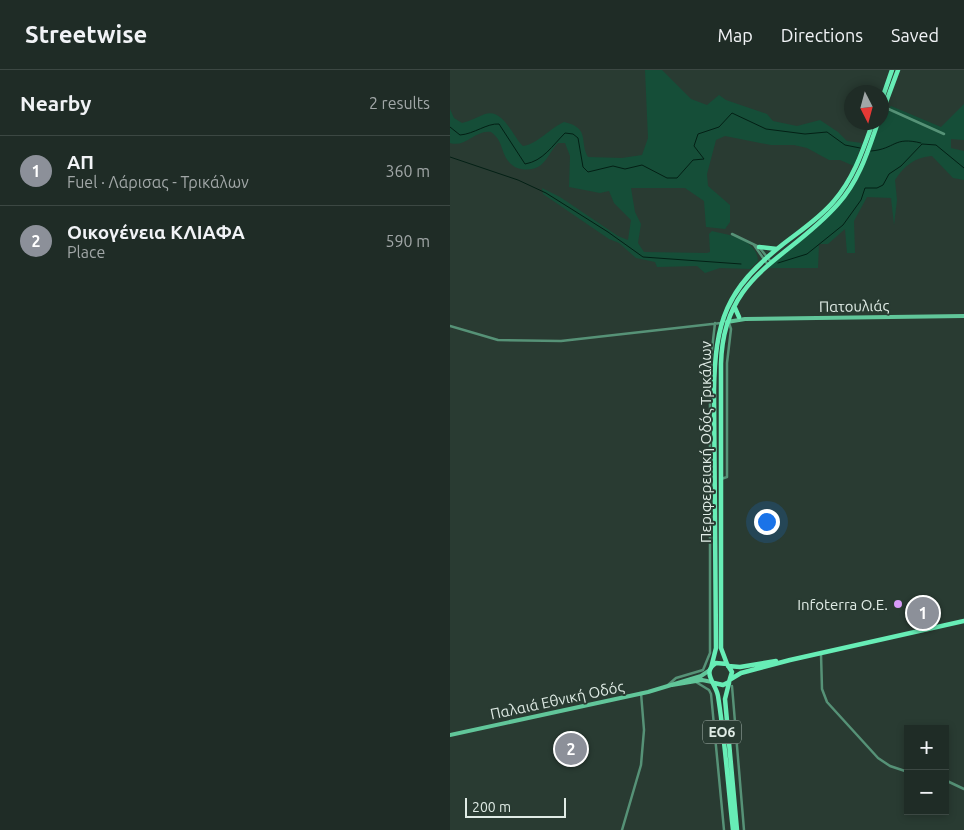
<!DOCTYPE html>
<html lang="en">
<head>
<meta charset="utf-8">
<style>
	:root { --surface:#1f2c26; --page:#2c3832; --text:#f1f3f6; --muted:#a1a7a7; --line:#3c4843; --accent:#8c9099 }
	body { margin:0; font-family:Ubuntu,sans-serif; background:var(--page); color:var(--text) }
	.controls { position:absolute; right:15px; bottom:15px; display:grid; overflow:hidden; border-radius:0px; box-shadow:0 2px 8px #0003 }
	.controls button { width:45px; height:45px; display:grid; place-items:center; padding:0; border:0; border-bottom:1px solid var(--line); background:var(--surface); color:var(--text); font:25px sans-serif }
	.compass { position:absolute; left:394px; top:15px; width:45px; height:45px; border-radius:50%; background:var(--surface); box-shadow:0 2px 8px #0003; rotate:174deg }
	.scale { position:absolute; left:15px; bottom:12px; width:101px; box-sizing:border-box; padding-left:5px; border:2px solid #dfebe5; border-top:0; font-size:14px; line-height:18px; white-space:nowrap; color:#dfebe5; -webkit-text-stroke:4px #293b32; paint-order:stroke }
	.you { position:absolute; left:316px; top:451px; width:18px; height:18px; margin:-12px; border:4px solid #fff; border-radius:50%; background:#1a73e8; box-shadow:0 0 0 8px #1a73e833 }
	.badge { display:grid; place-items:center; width:32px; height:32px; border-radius:50%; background:var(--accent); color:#fff; font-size:16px; font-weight:700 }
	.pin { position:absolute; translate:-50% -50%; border:2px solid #fff; box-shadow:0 1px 5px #0006 }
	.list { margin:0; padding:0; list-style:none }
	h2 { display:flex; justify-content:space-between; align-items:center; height:65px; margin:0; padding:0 20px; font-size:21px }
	h2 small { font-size:16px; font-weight:400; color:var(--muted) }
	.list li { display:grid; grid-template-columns:32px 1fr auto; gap:15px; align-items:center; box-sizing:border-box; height:70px; padding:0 20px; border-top:1px solid var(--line) }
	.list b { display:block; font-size:19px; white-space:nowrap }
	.list p { margin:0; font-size:16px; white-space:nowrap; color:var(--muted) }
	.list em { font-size:16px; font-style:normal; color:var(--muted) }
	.map { position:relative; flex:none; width:514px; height:760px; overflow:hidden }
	header { display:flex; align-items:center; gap:30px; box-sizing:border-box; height:70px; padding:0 25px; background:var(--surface); border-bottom:1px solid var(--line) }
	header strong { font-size:24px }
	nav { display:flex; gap:28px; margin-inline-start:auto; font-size:18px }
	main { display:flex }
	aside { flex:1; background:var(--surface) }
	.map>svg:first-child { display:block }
	.green { fill:#154e38 }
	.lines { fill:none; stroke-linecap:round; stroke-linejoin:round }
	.stream { stroke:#032015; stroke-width:1 }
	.street { stroke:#569277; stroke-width:2.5 }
	.secondary { stroke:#61c69a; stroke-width:4 }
	.primary { stroke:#67edb6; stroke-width:4.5 }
	.poi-dot { fill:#d89af8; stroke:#293b32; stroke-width:2 }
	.labels { text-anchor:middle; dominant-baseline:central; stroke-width:4; stroke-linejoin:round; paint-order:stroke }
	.shield { fill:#293b32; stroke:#a8b6af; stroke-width:1 }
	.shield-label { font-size:14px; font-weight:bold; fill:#dfebe5 }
	.street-label { font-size:15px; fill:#dfebe5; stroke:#293b32 }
	.poi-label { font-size:15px; fill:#dfebe5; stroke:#293b32; text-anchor:end }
</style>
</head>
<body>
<header>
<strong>Streetwise</strong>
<nav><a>Map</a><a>Directions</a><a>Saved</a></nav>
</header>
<main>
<aside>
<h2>Nearby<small>2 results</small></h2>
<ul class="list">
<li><span class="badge">1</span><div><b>ΑΠ</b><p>Fuel · Λάρισας - Τρικάλων</p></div><em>360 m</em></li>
<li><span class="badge">2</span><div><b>Οικογένεια ΚΛΙΑΦΑ</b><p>Place</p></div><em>590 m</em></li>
</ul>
</aside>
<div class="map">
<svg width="514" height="760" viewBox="0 0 514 760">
	<rect width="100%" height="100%" fill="#293b32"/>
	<path class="green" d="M 195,0 L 212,0 L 241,29 L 257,35 L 269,25 L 276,30 L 317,44 L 323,51 L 347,56 L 370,50 L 388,62 L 397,71 L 412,73 L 404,96 L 390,90 L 379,90 L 357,78 L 344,75 L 321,75 L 275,66 L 266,70 L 257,104 L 258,116 L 280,135 L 280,152 L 275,159 L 256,157 L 254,131 L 235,118 L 181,118 L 185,142 L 191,154 L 188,173 L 194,182 L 257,183 L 260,182 L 259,164 L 262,161 C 279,165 307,169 308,191 L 300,199 L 270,198 L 255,203 L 247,196 L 207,197 L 205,192 L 186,188 L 169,173 L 159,169 L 93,124 L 92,118 L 110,127 L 168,166 L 178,170 L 181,150 L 164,133 L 159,121 L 150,123 L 119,117 L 120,86 L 115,73 L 108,73 C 101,80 98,89 91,95 C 82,102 66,101 59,92 C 50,81 54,72 41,62 C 26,59 16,78 0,73 L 0,39 L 4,48 L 12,53 C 20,51 27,47 35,44 C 54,38 63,68 73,76 C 88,74 100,58 114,52 C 141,58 129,72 138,87 L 172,88 L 192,85 L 198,68 Z
		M 514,34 L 514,70 L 501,69 L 501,78 L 514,81 L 514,110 L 503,108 L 482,86 C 465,87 454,96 445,110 L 447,130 L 444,155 L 441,128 L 417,127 L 404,151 L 405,183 L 397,183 L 395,159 L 378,174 L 369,174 L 368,198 L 317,198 C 349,171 386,148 407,111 C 420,88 424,61 437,40 L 441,36 L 491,57 Z"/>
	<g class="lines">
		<path class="stream" d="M 0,57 L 10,65 C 24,64 37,53 49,54 L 75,94 C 93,91 102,76 115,63 L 123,64 L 128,68 L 133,97 L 138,102 L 163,96 L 175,99 L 192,95 L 217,108 L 227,108 L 243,90 L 254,89 L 244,76 L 248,64 L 269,57 L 282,43 L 316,59 L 355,64 L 377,62 L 395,75 L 410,78
			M 421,81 C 446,79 443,66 471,73
			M 0,87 L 68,110 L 96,123 L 158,162 L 193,187 L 291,194
			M 328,193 L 357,184 L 393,155 L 411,130 L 415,118 L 427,118 L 433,115 L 439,104 L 451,96 L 472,74 L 486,75 L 514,98"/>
		<path class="street" d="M 434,37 L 494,64
			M 282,164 L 309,177 L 321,192
			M 304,175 L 318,195
			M 0,256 L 48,270 L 111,271 L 271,253
			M 271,409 L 277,407 L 277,293 L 281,259 L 279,253
			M 371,584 L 372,619 L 377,632 L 428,688 L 440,696 L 458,702
			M 246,612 L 259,620 L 261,624 L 274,760
			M 218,615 L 226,608 L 253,600 L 260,583 L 260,297 L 265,253
			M 282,616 L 294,760
			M 495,710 L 514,719
			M 172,760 L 191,695 L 194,660 L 191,623"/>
		<path class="secondary" d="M 277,252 L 295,249 L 514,246
			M 222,615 L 252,610 L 262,612
			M 0,665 L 198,622 L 251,606 L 260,600"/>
		<path class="primary" d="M 432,29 L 442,0
			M 432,43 L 448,0
			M 309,177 L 327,179
			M 285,238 L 289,247
			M 277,594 L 271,578 L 271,294 C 273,203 338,191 388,134 C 409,111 418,81 428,52
			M 278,596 L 290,597 L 326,591
			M 261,598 L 266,578 L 264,321 C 265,251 276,219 332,175 C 350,161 370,148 384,131 C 404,108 413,80 423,52
			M 281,609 L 291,603 L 340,590 L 514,551
			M 264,613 L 273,615 L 279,612 L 282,602 L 277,594 L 266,593 C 251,602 266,614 268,626 C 275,670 278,716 283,760
			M 279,613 L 275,629 L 287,760"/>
	</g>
	<circle class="poi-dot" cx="448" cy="534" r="5"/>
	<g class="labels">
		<rect class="shield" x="253" y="650.5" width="38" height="23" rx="4"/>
		<g class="shield-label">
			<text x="272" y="662">ΕΟ6</text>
		</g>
		<g class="street-label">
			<text transform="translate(404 236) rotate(-1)">Πατουλιάς</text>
			<text transform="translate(255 372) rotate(-90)">Περιφερειακή Οδός Τρικάλων</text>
			<text transform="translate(107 630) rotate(-12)">Παλαιά Εθνική Οδός</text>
		</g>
		<g class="poi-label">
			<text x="438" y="534">Infoterra Ο.Ε.</text>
		</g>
	</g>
</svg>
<div class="controls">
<button>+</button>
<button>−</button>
</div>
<svg class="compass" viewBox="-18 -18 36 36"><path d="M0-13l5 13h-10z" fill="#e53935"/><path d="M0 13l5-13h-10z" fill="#a1a7a7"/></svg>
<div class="scale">200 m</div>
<div class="you"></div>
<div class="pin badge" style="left:473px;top:543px">1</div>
<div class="pin badge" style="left:121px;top:679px">2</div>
</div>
</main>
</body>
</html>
